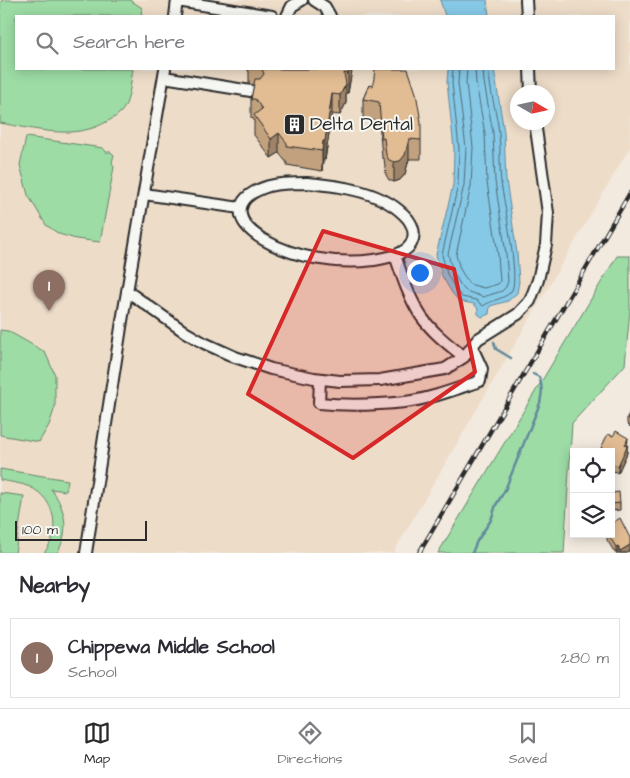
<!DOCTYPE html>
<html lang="en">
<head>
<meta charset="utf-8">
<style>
	:root { --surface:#fff; --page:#f7f7f7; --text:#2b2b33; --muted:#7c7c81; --line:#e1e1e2; --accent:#2b2b2b }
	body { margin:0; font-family:"Architects Daughter",sans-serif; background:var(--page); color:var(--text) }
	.controls { position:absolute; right:15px; bottom:15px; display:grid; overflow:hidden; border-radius:0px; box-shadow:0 2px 12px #0003 }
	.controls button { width:45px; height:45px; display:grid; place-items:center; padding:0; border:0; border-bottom:1px solid var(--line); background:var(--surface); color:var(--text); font:25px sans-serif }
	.compass { position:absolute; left:510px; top:85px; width:45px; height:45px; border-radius:50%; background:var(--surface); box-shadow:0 2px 12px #0003; rotate:99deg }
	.scale { position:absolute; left:15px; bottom:12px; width:132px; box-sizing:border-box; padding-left:5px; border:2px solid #2b2b2b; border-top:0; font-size:14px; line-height:18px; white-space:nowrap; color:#2b2b2b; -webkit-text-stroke:4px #f6f6f2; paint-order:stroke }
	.you { position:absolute; left:419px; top:272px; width:18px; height:18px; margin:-12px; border:4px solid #fff; border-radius:50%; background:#1a73e8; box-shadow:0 0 0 8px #1a73e833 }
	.badge { display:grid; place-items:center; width:32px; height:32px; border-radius:50%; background:var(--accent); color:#fff; font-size:16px; font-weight:700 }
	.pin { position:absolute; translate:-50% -41px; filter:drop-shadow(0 1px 2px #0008) }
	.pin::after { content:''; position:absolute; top:26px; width:18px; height:15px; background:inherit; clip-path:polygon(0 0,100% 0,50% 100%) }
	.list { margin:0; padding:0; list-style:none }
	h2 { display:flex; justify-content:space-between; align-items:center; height:65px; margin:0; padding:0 20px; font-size:21px }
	h2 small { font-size:16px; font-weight:400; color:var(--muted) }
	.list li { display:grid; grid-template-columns:32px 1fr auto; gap:15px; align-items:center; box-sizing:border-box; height:80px; margin:0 10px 10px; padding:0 10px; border:1px solid var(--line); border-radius:0px }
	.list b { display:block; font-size:19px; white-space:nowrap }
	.list p { margin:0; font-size:16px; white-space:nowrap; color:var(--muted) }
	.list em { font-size:16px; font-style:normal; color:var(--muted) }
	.icon { flex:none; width:28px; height:28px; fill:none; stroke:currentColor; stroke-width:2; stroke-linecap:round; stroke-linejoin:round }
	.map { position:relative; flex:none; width:630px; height:553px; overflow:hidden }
	.search { position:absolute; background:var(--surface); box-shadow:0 2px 12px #0003; left:15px; right:15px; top:15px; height:55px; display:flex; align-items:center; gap:12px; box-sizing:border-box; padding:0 18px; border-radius:0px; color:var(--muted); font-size:19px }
	.sheet { height:155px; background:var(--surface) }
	nav { display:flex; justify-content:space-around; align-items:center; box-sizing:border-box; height:70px; border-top:1px solid var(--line); background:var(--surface); font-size:14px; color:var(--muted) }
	nav a { display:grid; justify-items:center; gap:2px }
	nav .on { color:var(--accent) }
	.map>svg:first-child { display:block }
	.built { fill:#eddcc8; fill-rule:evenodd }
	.green { fill:#9ddca5; stroke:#648468 }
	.water { fill:#86c9e7; stroke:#628a9c }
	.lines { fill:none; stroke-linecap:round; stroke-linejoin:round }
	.shore { stroke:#4f6a76; stroke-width:1 }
	.stream { stroke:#628a9c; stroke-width:2.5 }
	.minor-casing { stroke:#2b2b2b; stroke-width:14 }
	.minor { stroke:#f6f6f2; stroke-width:10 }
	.rail-casing { stroke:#2b2b2b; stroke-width:4.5 }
	.rail { stroke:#f6f6f2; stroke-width:2.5; stroke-dasharray:8; stroke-linecap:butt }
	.wall { fill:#c2a27e; stroke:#2b2b2b }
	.shaded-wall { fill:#9e8467; stroke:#2b2b2b }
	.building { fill:#e2bc93; stroke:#2b2b2b }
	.marked { fill:#d62828; fill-opacity:0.2; stroke:#d62828; stroke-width:4; stroke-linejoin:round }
	.labels { text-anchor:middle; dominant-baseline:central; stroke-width:4; stroke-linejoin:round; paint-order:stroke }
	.poi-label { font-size:19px; fill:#2b2b2b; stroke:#f6f6f2; text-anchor:start }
</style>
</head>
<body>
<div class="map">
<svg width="630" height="553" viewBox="0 0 630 553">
	<rect width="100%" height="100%" fill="#f2eadf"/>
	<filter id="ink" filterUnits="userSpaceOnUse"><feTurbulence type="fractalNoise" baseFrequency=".02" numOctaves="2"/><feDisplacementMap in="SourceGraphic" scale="10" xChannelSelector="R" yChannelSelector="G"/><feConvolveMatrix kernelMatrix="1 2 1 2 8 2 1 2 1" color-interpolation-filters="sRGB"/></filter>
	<g filter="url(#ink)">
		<path class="built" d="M 0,0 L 630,0 L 630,147 L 393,553 L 0,553 ZM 16,16 L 614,16 L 614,69 L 16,69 ZM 518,92 L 548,92 L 548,122 L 518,122 Z"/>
		<path class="green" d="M 2,0 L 130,0 L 142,8 L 141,16 L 16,16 L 16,69 L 133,69 C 131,80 130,96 125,106 C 122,113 114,118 108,121 C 75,141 36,129 0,123 L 0,4 Z
			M 26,137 L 103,148 L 106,152 L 111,152 L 114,155 L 112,162 L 114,167 L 100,242 L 76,239 L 59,234 L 46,225 L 28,195 L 20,165 Z
			M 617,256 L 630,256 L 630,310 L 625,365 L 572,423 L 564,553 L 438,553 Z
			M 0,330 L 8,331 L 45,352 L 55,375 L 55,407 L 49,425 L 39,442 L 0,435 Z
			M 0,469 L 68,480 L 66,491 L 51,489 C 66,508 70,532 57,553 L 44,553 C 61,532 56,499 30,487 C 21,483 10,482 0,480 Z
			M 0,493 L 24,496 L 15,553 L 0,553 Z"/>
		<path class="water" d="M 440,0 L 487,0 L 489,16 L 445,16 Z
			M 448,69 L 494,69 L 504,132 L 506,180 L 517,253 L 519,282 L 517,293 L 508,301 L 490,306 L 489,314 L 482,317 L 478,314 L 478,309 L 474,304 L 459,301 L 452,293 L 442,276 L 436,255 L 453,185 L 454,149 L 447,82 Z"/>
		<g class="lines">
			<path class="shore" d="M 453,69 L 452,83 L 459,148 L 458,185 L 442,255 L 447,274 L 456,290 L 462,297 L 476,300 L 483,306 C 491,300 508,298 512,290 C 519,277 504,201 501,183 C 499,167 501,150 499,133 C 497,112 489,91 489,69
				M 459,69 L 458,83 L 466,148 L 464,185 L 448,254 L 453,272 L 461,286 L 466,291 L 483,297 L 502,291 L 506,287 L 508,281 L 506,254 L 495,181 L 493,133 L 484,82 L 483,69
				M 467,69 L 466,83 L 473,147 L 471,186 L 456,255 L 460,269 L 469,284 L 484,288 L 498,284 L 500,281 L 498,255 L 487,182 L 485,134 L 476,83 L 475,69"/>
			<path class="stream" d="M 494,342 L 496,349 L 511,358
				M 472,553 L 477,541 L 491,520 L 496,505 L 505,490 L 540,403 C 542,393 543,387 539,377 L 533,374"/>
			<defs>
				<path id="minor" d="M 314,0 L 325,7 L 330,16
					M 526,0 L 527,16
					M 177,1 L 272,16
					M 175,16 L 177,0
					M 287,16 L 292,6 L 302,0
					M 530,69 L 531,92
					M 164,77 L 257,92
					M 307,183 C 341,186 384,191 408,219 C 413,226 416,235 411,244 C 404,255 386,258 374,260 C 338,265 295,258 264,240 C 232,221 232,197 269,186 C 281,183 294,183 307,183 Z
					M 144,194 L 240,208
					M 395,255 C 402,276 409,298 421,316 C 432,332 449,345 464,357
					M 127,291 L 185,332 L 204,343 L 235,357 L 271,369 L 314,378 L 340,381 L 380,380 L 445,369 L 464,357 L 478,339 L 518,314 L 530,301 L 538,280 L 546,245 L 548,213 L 535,122
					M 320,379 L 319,403 C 347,406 376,405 405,402 C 430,399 456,389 480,381 L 482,369 L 472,347
					M 86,553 L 122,321 L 165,69"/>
			</defs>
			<use href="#minor" class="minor-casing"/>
			<use href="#minor" class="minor"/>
			<defs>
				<path id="rail" d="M 419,553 L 630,193"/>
			</defs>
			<use href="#rail" class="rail-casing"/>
			<use href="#rail" class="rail"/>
		</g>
		<path class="wall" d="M 248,69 L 352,69 L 348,93 L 346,93 L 346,103 L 340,115 L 332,114 L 325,160 L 323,160 L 322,171 L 287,165 L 287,163 L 279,153 L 271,158 L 254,135 L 254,119 L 251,118 L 251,99 L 254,85 L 249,84 L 249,71 L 248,71 Z
			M 369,85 L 421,140 L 421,159 L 409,159 L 405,174 L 400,180 L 394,182 L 389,180 L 386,175 L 384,158 L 382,158 L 379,121 L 363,119 L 363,99 Z
			M 630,407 L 630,427 L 627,424 L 627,417 L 629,414 Z
			M 628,445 L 627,447 L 627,453 L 618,473 L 611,470 L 611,452 L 601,452 L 601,448 Z
			M 611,482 L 613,493 L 620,503 L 620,510 L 611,511 Z
			M 611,524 L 630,551 L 627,553 L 615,553 L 607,540 L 607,534 L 611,534 Z"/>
		<path class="shaded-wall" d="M 349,69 L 352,69 L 352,71 L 348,93 L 348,74 Z
			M 346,84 L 346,103 L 340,115 L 340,95 Z
			M 332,94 L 332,114 L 325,160 L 325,141 Z
			M 279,133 L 279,153 L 271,158 L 271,139 Z
			M 409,139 L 409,159 L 405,174 L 400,180 L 394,182 L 394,162 Z
			M 323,141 L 323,160 L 322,171 L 322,151 Z
			M 628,438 L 627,453 L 618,473 L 618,466 L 625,445 Z
			M 630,545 L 630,551 L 627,553 L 620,553 L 620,551 Z
			M 618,546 L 618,553 L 616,553 L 616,547 Z"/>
		<path class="building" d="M 262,69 L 349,69 L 348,74 L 344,73 L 346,84 L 340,95 L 332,94 L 325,141 L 323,141 L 322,151 L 287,146 L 287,143 L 279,133 L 271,139 L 254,115 L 262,109 L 255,99 L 251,99 L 255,79 L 260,79 L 264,74 Z
			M 375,69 L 408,69 L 416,93 L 421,122 L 421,140 L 409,139 L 405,155 L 400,161 L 394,162 L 389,160 L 386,155 L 384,138 L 382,139 L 379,102 L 363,99 L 369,85 L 373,86 Z
			M 630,414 L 630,420 L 627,417 Z
			M 616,431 L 628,438 L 625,445 L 627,446 L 618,466 L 611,463 L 611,452 L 607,452 L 601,448 L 608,434 L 613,436 Z
			M 611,482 L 613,493 L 619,492 L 620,503 L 611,504 Z
			M 620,518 L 630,538 L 630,545 L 620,551 L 618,546 L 616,547 L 608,534 L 611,534 L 611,530 L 612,530 L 611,528 L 611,524 Z"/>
	</g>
	<path class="marked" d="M 323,231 L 454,269 L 475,372 L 353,458 L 248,394 Z"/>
	<defs>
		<symbol id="building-square" viewBox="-11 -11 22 22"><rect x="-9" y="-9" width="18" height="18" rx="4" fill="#2b2b2b" stroke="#f6f6f2"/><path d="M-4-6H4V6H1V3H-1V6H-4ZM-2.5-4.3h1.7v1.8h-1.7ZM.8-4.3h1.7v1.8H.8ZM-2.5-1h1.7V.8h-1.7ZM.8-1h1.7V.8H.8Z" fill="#fff"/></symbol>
	</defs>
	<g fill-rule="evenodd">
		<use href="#building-square" x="282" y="112" width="25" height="25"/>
	</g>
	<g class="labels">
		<g class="poi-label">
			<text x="310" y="124">Delta Dental</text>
		</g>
	</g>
</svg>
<div class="controls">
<button><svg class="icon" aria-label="locate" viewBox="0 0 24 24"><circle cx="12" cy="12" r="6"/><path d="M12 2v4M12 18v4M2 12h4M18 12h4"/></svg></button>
<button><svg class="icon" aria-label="layers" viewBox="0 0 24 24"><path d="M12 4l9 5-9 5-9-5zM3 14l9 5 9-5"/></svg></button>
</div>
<svg class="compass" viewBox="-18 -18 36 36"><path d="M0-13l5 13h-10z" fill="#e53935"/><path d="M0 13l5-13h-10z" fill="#7c7c81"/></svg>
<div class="scale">100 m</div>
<div class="you"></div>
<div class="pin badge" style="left:49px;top:311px;background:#8d6e63">1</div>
<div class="search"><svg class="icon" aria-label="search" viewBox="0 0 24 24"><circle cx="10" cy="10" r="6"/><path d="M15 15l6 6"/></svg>Search here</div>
</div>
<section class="sheet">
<h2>Nearby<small></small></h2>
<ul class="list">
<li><span class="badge" style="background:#8d6e63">1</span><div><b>Chippewa Middle School</b><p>School</p></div><em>280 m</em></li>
</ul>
</section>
<nav>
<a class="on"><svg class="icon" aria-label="map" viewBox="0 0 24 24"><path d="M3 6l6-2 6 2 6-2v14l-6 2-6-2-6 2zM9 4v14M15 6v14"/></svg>Map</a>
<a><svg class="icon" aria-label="directions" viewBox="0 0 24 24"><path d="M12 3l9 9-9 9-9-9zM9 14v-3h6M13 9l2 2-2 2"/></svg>Directions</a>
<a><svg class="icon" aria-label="saved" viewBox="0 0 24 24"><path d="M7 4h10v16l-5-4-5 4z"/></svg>Saved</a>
</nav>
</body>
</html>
